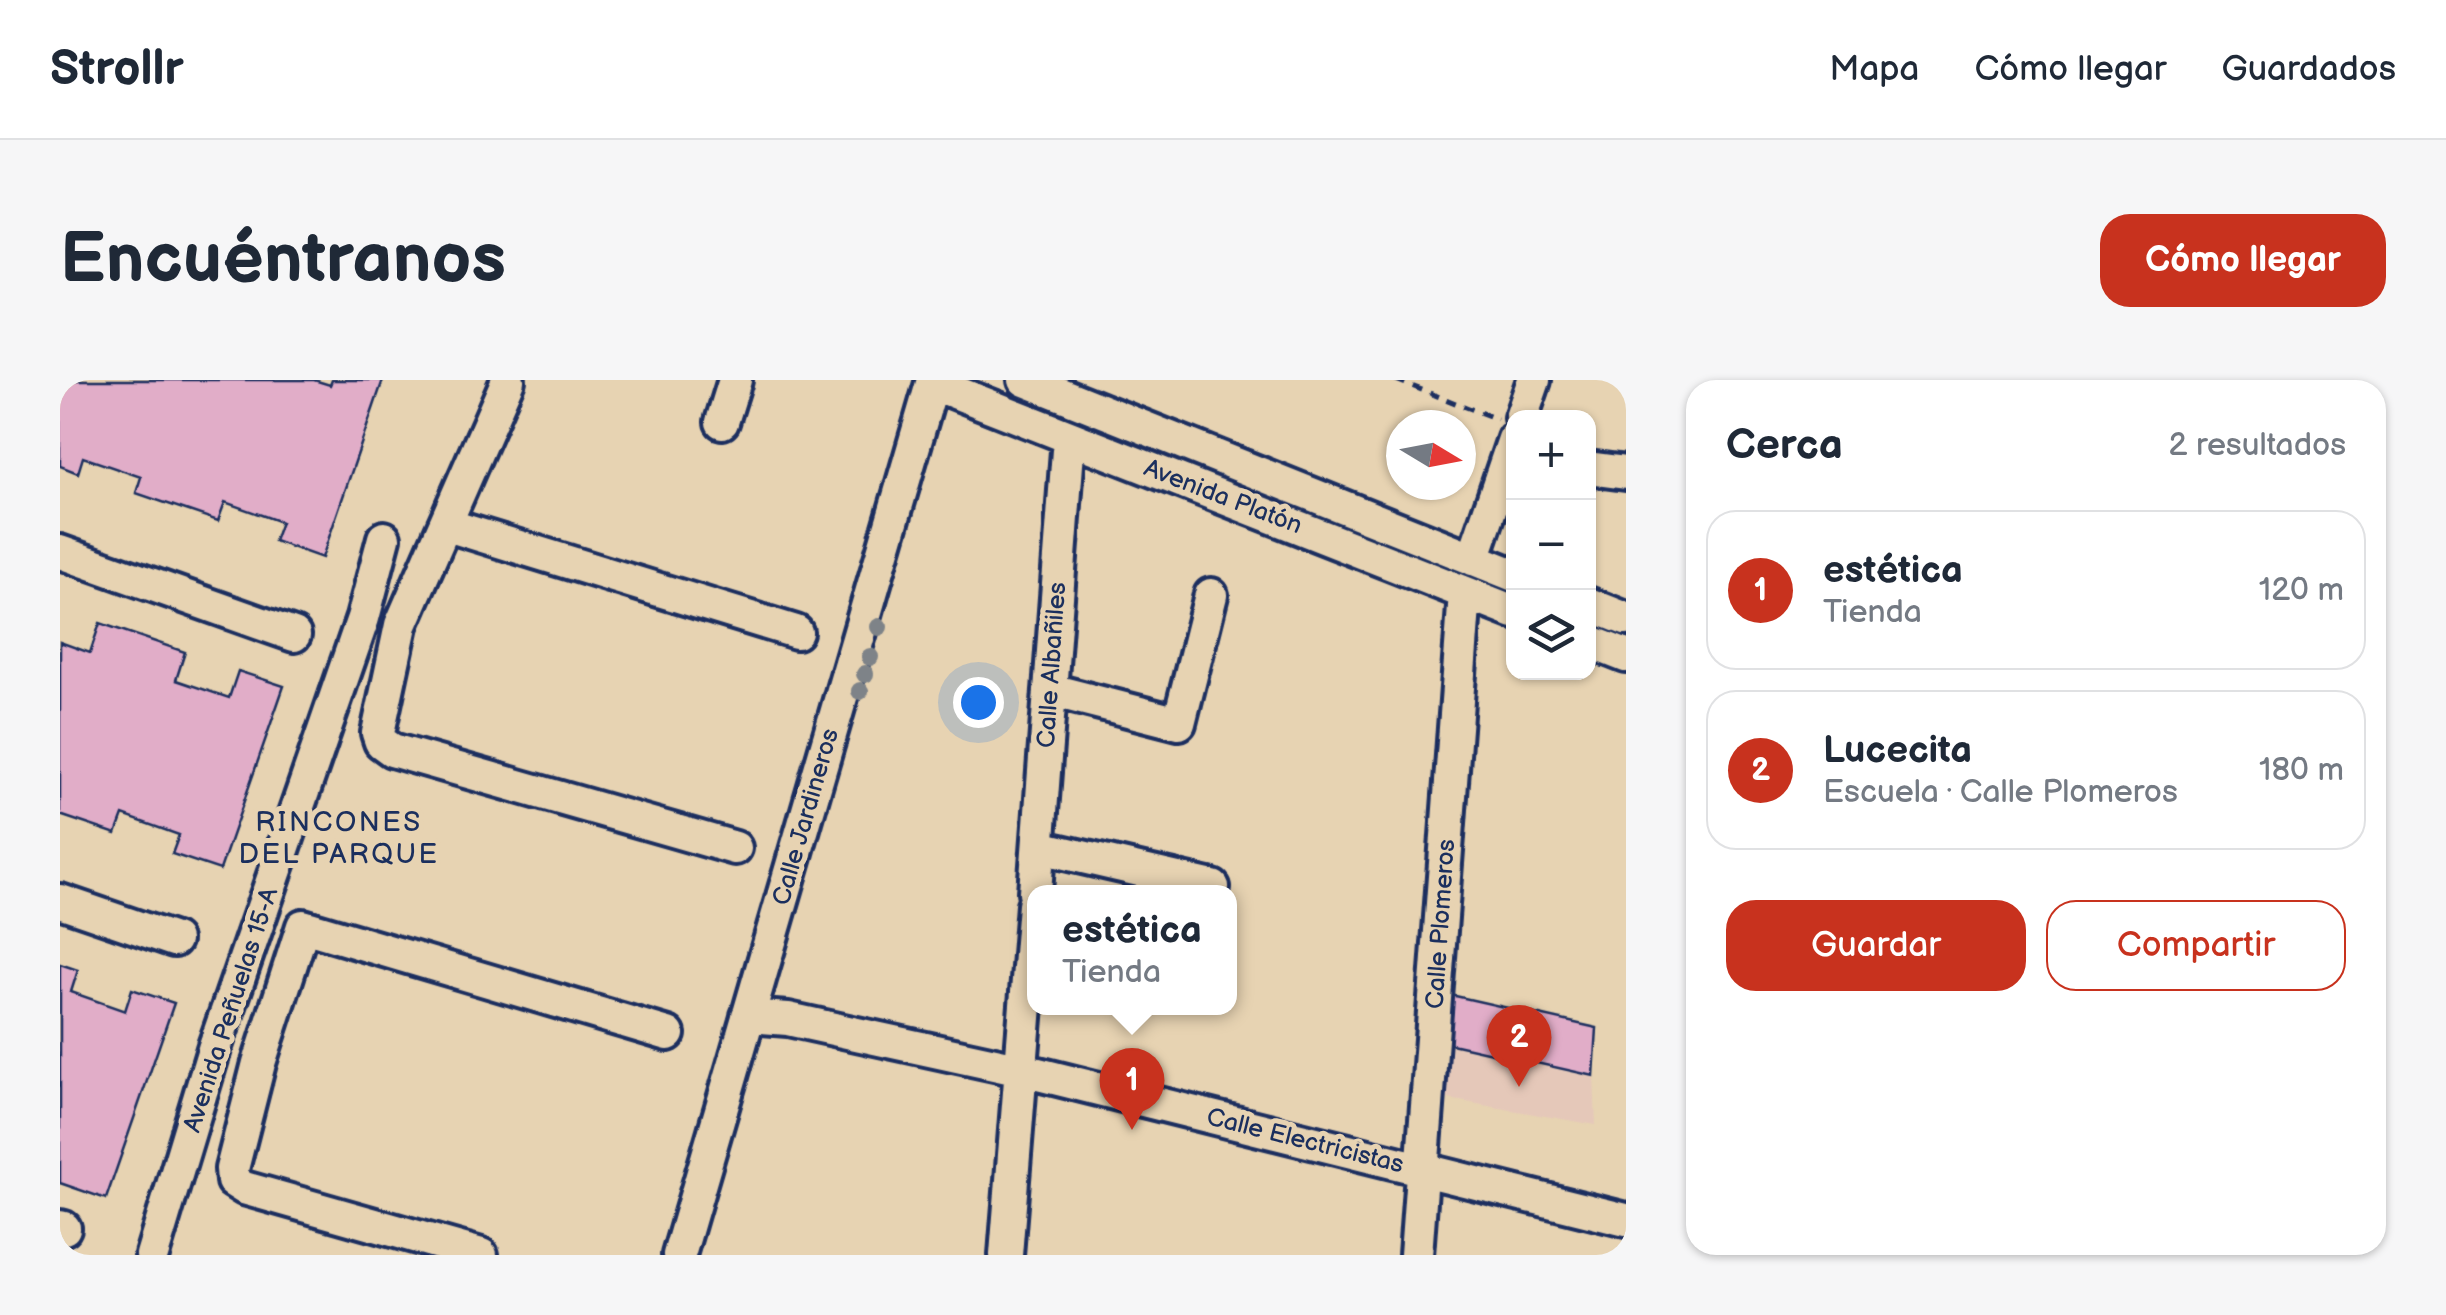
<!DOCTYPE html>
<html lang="es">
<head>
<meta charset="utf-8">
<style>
	:root { --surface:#fff; --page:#f6f6f7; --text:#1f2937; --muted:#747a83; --line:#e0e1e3; --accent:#c8321e }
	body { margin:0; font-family:"Balsamiq Sans",sans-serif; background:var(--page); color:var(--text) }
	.controls { position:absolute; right:30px; top:30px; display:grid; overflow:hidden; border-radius:20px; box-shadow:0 2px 8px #0004 }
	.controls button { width:90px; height:90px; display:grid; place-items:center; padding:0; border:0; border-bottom:2px solid var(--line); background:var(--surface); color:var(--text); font:50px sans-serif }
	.compass { position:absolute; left:1326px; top:30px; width:90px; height:90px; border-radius:50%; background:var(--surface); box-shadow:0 2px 8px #0004; rotate:100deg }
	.you { position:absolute; left:918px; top:322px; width:35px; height:35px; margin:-25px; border:8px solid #fff; border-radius:50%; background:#1a73e8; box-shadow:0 0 0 15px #1a73e833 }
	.badge { display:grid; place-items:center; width:65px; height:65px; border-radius:50%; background:var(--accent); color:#fff; font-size:32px; font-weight:700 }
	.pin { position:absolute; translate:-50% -82px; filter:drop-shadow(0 2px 5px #0008) }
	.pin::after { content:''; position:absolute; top:52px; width:35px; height:30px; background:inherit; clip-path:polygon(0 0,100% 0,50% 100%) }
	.popup { position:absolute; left:967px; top:505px; width:210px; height:130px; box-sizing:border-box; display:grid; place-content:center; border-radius:20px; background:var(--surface); filter:drop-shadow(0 2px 8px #0005); font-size:32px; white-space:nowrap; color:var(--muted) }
	.popup b { font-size:38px; color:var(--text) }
	.popup::after { content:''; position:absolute; left:50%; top:100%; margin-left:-20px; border:20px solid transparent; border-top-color:var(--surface) }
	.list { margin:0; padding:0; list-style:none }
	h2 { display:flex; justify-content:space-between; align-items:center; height:130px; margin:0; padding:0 40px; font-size:42px }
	h2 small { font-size:32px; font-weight:400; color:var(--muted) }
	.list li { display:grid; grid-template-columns:65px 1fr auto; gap:30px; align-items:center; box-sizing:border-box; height:160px; margin:0 20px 20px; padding:0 20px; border:2px solid var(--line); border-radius:30px }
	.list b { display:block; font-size:38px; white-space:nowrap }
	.list p { margin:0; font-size:32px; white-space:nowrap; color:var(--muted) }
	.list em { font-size:32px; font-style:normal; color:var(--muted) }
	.actions { display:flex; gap:20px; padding:30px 40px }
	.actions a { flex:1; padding:22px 0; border:2px solid var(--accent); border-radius:30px; text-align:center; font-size:35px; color:var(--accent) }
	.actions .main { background:var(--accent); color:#fff }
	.icon { flex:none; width:55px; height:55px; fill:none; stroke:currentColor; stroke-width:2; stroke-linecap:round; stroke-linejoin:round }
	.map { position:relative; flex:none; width:1566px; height:875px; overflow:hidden; border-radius:30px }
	header { display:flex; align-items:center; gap:60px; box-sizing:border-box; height:140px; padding:0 50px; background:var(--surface); border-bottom:2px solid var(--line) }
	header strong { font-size:48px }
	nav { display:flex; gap:55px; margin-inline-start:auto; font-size:35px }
	.intro { display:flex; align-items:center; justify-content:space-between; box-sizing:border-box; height:240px; padding:0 60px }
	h1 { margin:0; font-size:70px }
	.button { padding:25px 45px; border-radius:30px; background:var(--accent); color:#fff; font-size:35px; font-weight:700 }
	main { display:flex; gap:60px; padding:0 60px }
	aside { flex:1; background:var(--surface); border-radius:30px; box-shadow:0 2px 8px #0004 }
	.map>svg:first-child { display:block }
	.built { fill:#e5c8b9 }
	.building { fill:#e1adc8; stroke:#1b2f5e; stroke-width:2.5 }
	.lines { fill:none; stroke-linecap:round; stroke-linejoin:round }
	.minor-casing { stroke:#1b2f5e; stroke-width:40 }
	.path { stroke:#1b2f5e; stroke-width:5; stroke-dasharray:10 8; stroke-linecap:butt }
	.minor { stroke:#e7d3b2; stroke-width:32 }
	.tree { fill:#7e8388 }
	.labels { text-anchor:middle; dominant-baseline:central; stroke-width:10; stroke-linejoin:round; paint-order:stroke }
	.street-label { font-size:25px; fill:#1b2f5e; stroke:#e7d3b2 }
	.neighbourhood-label { font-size:28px; letter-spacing:2.5px; fill:#1b2f5e; stroke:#e7d3b2 }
</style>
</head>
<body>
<header>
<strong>Strollr</strong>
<nav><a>Mapa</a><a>Cómo llegar</a><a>Guardados</a></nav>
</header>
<div class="intro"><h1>Encuéntranos</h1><a class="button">Cómo llegar</a></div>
<main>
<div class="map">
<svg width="1566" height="875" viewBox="0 0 1566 875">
	<rect width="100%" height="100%" fill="#e7d3b2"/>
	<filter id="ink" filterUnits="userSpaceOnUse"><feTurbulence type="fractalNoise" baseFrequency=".01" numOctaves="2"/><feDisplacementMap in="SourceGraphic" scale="20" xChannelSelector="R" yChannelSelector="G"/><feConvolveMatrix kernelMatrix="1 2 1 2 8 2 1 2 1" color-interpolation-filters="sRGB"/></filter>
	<g filter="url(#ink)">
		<path class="built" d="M 1387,663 L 1534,696 L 1536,745 L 1383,718 Z"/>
		<path class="building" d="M 0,0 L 254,0 L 270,5 L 272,0 L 323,0 L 262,178 L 214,161 L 221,142 L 165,122 L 158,141 L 76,113 L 81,97 L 23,77 L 18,93 L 0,86 Z
			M 40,243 L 125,272 L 116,300 L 169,318 L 178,291 L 224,306 L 160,490 L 112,474 L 119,455 L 63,435 L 56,454 L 0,435 L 0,262 L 30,273 Z
			M 0,584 L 18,590 L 11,612 L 65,631 L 72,609 L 114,623 L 46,819 L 0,803 Z
			M 1391,615 L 1537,648 L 1534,696 L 1387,663 Z"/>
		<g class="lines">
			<defs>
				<path id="minor" d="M 448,0 L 341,245 L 318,353 L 321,362 L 332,370 L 675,468
					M 965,0 L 1454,195
					M 872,3 L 1454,232
					M 1461,38 L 1474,0
					M 662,42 L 675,0
					M 1528,88 L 1566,93
					M 387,145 L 736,252
					M 0,172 L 234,255
					M 1413,179 L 1454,59
					M 1528,224 L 1566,239
					M 1528,261 L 1566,276
					M 990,310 L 1119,343 L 1151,215
					M 979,467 L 1153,507
					M 975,512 L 1009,57
					M 0,521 L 114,560
					M 688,636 L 728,639 L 962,690 L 1566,840
					M 0,847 L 4,848
					M 92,875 L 154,669 L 303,238 L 324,158
					M 421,875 L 184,808 L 173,801 L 172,789 L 199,683 L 243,546 L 608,654
					M 619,875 L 873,0
					M 946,875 L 974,525
					M 1356,875 L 1405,213"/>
			</defs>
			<use href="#minor" class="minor-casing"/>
			<path class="path" d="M 1336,0 L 1437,39"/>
			<use href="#minor" class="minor"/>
		</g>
		<g class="tree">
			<circle cx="819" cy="247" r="9"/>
			<circle cx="810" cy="277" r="9"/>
			<circle cx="805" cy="294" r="9"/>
			<circle cx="800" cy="311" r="9"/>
		</g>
	</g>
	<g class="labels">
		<g class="street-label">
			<text transform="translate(1163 117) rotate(21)">Avenida Platón</text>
			<text transform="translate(992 285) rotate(-86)">Calle Albañiles</text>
			<text transform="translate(746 437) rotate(-74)">Calle Jardineros</text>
			<text transform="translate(1381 544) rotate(-86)">Calle Plomeros</text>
			<text transform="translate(171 630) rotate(-72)">Avenida Peñuelas 15-A</text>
			<text transform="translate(1245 761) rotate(14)">Calle Electricistas</text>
		</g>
		<g class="neighbourhood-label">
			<text x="279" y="442">RINCONES<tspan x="279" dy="32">DEL PARQUE</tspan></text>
		</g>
	</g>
</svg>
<div class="controls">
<button>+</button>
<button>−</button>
<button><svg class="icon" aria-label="layers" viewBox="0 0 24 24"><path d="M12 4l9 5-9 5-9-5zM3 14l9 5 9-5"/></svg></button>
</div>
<svg class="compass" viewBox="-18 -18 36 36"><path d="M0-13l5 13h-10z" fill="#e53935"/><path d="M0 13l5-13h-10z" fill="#747a83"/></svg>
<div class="you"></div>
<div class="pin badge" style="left:1072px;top:750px">1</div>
<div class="popup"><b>estética</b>Tienda</div>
<div class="pin badge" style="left:1459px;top:707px">2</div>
</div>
<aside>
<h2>Cerca<small>2 resultados</small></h2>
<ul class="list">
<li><span class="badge">1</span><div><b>estética</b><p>Tienda</p></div><em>120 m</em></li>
<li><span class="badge">2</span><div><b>Lucecita</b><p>Escuela · Calle Plomeros</p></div><em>180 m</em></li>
</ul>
<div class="actions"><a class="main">Guardar</a><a>Compartir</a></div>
</aside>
</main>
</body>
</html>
